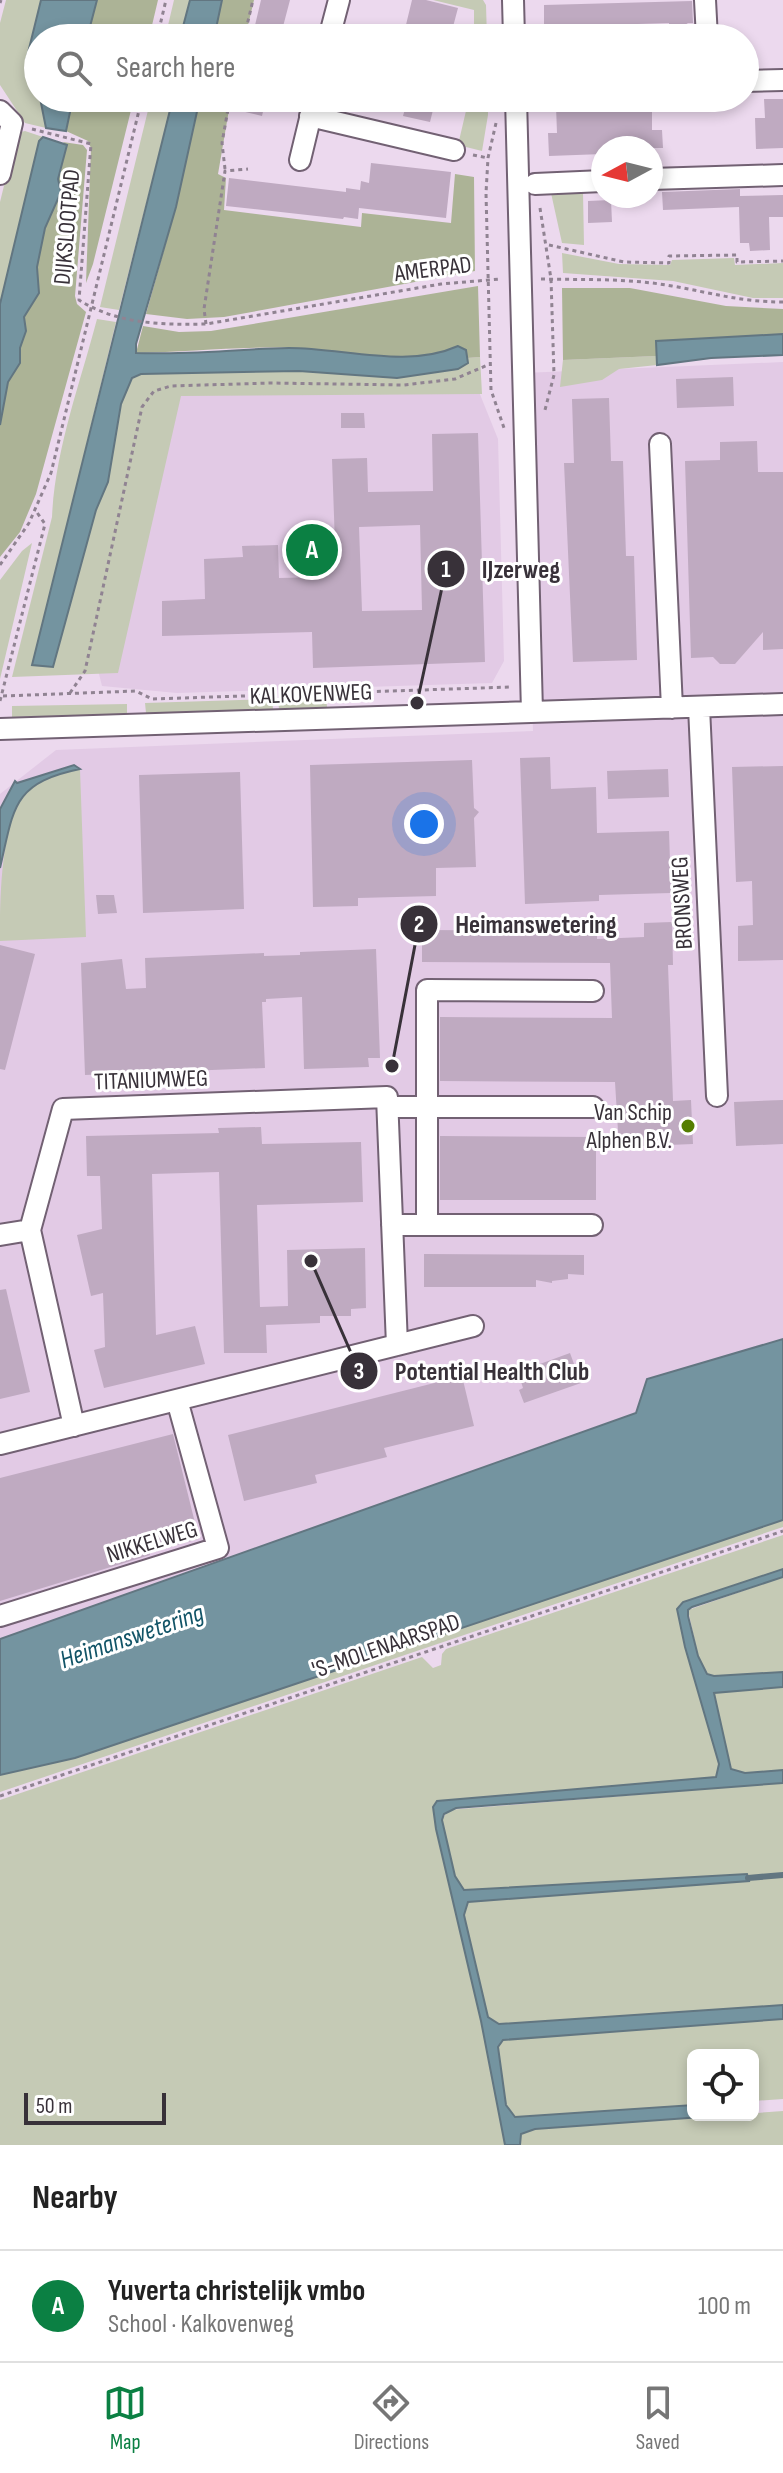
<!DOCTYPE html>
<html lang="en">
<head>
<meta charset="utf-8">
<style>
	:root { --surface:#fff; --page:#f2f2f2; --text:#222; --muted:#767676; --line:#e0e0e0; --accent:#0b8043 }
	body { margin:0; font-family:"Sofia Sans Condensed",sans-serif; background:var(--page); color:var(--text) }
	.controls { position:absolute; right:24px; bottom:24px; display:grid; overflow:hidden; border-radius:12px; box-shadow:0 4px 12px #0003 }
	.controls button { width:72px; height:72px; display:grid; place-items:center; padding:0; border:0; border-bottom:2px solid var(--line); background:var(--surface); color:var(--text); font:40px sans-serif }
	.compass { position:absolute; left:591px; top:136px; width:72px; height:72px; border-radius:50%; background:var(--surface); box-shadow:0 4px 12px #0003; rotate:263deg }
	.scale { position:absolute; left:24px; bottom:20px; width:142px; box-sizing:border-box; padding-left:8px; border:4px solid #383139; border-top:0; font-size:22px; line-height:28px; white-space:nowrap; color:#383139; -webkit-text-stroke:6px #fff; paint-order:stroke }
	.you { position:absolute; left:424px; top:824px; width:28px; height:28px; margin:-20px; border:6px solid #fff; border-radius:50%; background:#1a73e8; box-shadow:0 0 0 12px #1a73e833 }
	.badge { display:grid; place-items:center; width:52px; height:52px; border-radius:50%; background:var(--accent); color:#fff; font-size:26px; font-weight:700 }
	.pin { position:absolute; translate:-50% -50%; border:4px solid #fff; box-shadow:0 2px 8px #0006 }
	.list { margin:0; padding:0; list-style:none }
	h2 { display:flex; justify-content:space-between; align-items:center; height:104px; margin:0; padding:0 32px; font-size:34px }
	h2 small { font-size:26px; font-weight:400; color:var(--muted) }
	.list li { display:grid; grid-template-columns:52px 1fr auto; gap:24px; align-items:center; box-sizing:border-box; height:112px; padding:0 32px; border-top:2px solid var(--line) }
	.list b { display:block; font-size:30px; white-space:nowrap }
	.list p { margin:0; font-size:26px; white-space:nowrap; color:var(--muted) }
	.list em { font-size:26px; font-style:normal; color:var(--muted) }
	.icon { flex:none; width:44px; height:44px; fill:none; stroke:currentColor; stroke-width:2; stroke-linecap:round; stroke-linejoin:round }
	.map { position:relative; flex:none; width:783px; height:2145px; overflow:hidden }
	.search { position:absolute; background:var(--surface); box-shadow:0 4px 12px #0003; left:24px; right:24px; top:24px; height:88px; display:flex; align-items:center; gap:20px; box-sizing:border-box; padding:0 28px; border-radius:44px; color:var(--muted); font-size:30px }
	.sheet { height:216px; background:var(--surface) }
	nav { display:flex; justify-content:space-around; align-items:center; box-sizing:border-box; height:112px; border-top:2px solid var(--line); background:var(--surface); font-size:22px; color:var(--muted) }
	nav a { display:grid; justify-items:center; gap:4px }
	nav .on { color:var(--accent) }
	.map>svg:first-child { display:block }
	.built { fill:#e2cae5 }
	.green { fill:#c5cab5 }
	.forest { fill:#acb396 }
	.water { fill:#7494a0; stroke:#627681; stroke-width:2 }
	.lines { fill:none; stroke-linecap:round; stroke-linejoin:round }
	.stream { stroke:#627681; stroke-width:6 }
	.building { fill:#bfaac1; fill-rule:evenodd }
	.minor-casing { stroke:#726173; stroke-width:24 }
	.path { stroke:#908392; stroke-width:3; stroke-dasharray:4 4; stroke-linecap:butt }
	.minor { stroke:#fff; stroke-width:20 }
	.poi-dot { fill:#547e01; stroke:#fff; stroke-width:3 }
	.labels { text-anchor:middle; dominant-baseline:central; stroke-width:6; stroke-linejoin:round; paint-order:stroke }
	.street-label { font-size:24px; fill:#383139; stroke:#fff }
	.poi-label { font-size:24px; fill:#383139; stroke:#fff; text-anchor:end }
	.water-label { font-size:26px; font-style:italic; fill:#125467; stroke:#fff }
	.leader { fill:none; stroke:#383139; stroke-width:3 }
	.callout-dot { fill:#383139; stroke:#fff; stroke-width:3 }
	.mark-label { font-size:24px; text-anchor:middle; font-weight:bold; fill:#fff }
	.callout-label { font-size:26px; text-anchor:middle; font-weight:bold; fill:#383139; stroke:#fff; stroke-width:6; stroke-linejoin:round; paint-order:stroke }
</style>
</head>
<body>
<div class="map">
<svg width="783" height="2145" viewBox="0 0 783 2145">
	<rect width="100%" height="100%" fill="#ecd9ee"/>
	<path class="built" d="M 783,362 L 783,1339 L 648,1379 L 637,1412 L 0,1639 L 0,794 L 56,750 L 533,731 L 523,373 Z
		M 477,387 L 498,439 L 504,661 L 492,683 L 177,693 L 102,686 L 96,662 L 162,394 Z"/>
	<path class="green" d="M 6,0 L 41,0 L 26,61 L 38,98 L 40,98 L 46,128 L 25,123 L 0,85 L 0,23 Z
		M 174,0 L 190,0 L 180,38 L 165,38 Z
		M 433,0 L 483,0 L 486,5 L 487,38 L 474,38 L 474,10 Z
		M 151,98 L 173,98 L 119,310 L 100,307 Z
		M 469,98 L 488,98 L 488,115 L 482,151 L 458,145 Z
		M 25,131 L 43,137 L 39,141 L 0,304 L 0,202 L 17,133 Z
		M 583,192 L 584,245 L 562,243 L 551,193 Z
		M 562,253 L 619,264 L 670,265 L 672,260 L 734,258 L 735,265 L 783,263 L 783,298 L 753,298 L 673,281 L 563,273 Z
		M 97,319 L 116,322 L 33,665 L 53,667 L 96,510 L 108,482 L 121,404 L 132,378 L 141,374 L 299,371 L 397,378 L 467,363 L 467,358 L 480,357 L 482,394 L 181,396 L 118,673 L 12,677 L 52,517 C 55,450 80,384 97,319 Z
		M 656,356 L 657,365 L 619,369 L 602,380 L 560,387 L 563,360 Z
		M 32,543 L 0,679 L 0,580 L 22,551 Z
		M 326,697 L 327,707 L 279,709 L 278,699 Z
		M 272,699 L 273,709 L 146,713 L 145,703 Z
		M 127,704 L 127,714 L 12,717 L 12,706 Z
		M 80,769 L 86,937 L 0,941 C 0,902 0,808 32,785 C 45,777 65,772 80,769 Z
		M 783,1520 L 783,1527 L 0,1792 L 0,1775 L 75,1758 Z
		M 783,1535 L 783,1569 L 679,1605 L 719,1764 L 716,1777 L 433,1807 L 436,1829 L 481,2021 L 505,2145 L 0,2145 L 0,1800 L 422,1657 L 433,1668 L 441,1665 L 442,1654 L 446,1649 Z
		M 783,1577 L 783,1672 L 714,1676 L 707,1674 L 698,1656 L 688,1610 Z
		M 783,1687 L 783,1770 L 745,1773 L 731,1769 L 727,1761 L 714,1692 Z
		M 783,1783 L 783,2005 L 500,2024 L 488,2017 L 464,1915 L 468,1902 L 748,1880 L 746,1875 L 464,1890 L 455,1876 L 442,1820 L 448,1810 Z
		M 783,2019 L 783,2099 L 753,2101 L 753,2055 L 693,2055 L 693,2105 L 514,2117 L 506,2105 L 497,2047 L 503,2040 Z
		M 783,2111 L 783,2145 L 520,2145 L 521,2134 L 535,2129 Z"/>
	<path class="forest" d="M 97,0 L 158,0 L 149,38 L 87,38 Z
		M 222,0 L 254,0 L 245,38 L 214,38 Z
		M 73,98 L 134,98 L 93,264 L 86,283 L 91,148 L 88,141 L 66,131 Z
		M 200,98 L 231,98 L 218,174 L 226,178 L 224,210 L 361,227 L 362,213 L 451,223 L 455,174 L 474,177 L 475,271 L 224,317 L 187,319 L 146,314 L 176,207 Z
		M 63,142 L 83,145 L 87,150 L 75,296 L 77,304 L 86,312 L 36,494 L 20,532 L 0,557 L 0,425 L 8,382 L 20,363 L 20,348 L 26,331 L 24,317 L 39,293 L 37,267 L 45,228 L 61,192 L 58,180 L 67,146 Z
		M 478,286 L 480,357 L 467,358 L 466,350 L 458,346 C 412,367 346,351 295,348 C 243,346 188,352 136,353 L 143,326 L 179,332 L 211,331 Z
		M 562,288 L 630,288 L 726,306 L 783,309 L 783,334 L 657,341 L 656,356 L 563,360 Z"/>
	<path class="water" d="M 41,0 L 97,0 L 87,38 L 38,38 L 38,92 L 30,78 L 26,61 Z
		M 190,0 L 222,0 L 214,38 L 180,38 Z
		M 40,98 L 73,98 L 66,131 L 46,128 Z
		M 173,98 L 200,98 L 176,207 L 136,344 L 136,353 C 187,355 238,349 289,348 C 344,348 407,369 458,346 L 466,350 L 468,363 L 458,369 L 397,378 L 299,371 L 141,374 L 132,378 L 121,404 L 108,482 L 96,510 L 53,667 L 32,665 Z
		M 43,137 L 67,145 L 58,179 L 61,192 L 45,228 L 37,267 L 39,293 L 24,317 L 26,331 L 20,348 L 20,363 L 8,382 L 0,425 L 0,304 L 39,141 Z
		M 783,334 L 783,355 L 711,358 L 657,365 L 656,341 Z
		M 74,765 L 80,769 C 12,783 14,808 0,868 L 0,809 L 15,781 L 17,783 Z
		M 783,1339 L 783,1520 L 75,1758 L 0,1775 L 0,1639 L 636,1413 L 647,1379 Z
		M 783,1569 L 783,1577 L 692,1607 L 688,1610 L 688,1616 L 698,1656 L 707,1674 L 714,1676 L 783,1672 L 783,1687 L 714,1693 L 731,1769 L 745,1773 L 783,1770 L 783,1783 L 456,1808 L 444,1814 L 442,1820 L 455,1876 L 464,1890 L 747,1874 L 749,1881 L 468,1902 L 464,1915 L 488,2017 L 499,2024 L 783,2005 L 783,2019 L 503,2040 L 498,2047 L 506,2105 L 515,2117 L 693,2105 L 693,2115 L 730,2115 L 535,2129 L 521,2134 L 520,2145 L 505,2145 L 481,2021 L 436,1829 L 433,1807 L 437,1801 L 716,1777 L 719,1764 L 685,1647 L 677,1609 L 683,1602 Z"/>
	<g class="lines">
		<path class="stream" d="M 748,1878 L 783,1875"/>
	</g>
	<path class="building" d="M 261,0 L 290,0 L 280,38 L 252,38 Z
		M 412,0 L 426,0 L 458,8 L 450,38 L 426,38 L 404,33 Z
		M 692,1 L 693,23 L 688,23 L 669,35 L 669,23 L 544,27 L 544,5 Z
		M 212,98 L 266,98 L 262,116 L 211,104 Z
		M 408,98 L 436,98 L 430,122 L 403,116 Z
		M 764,99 L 783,99 L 783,148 L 756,149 L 755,118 L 765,118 Z
		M 652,103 L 652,130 L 662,130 L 663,148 L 603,148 L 603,154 L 549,156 L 548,133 L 557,133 L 556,106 Z
		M 371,163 L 451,172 L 446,218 L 359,208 L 358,219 L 344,217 L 343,219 L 226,206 L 229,178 L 346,192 L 346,188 L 360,190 L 361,181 L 369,183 Z
		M 740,189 L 740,196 L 783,195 L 783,217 L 769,217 L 770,250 L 750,251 L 749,243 L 740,243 L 739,207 L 663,210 L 662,192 Z
		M 611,200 L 612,222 L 588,223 L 588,201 Z
		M 733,377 L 734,406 L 677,408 L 676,379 Z
		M 609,398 L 611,461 L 623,461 L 626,556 L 634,556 L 637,660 L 573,662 L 564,463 L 574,463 L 572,399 Z
		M 341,413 L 364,413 L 365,428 L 341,428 Z
		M 478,433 L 485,662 L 313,668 L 312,632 L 162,636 L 162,601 L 205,599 L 204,559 L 243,557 L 242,546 L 278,545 L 279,578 L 323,577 L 322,544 L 335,544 L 332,459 L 367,458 L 368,492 L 433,491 L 432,434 ZM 420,525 L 422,610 L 362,611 L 359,527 Z
		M 757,441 L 758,472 L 783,472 L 783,649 L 763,650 L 763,632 L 735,664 L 720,664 L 713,657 L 691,658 L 685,461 L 720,460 L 720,442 Z
		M 550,757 L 551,789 L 596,787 L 597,833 L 669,831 L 671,893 L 599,895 L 599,901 L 525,904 L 520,758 Z
		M 472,760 L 474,808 L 479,812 L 474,818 L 476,867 L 436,868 L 436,896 L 358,898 L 358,906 L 313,907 L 310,765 Z
		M 783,766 L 783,960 L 738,961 L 738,926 L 753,925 L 752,881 L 736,882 L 732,767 Z
		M 668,769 L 669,797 L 608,799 L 607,771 Z
		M 240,772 L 244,909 L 143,913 L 139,775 Z
		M 96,895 L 114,895 L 117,913 L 98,914 Z
		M 672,922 L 673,965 L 668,965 L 673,1101 L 691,1100 L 693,1144 L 619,1147 L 615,1082 L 440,1081 L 440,1017 L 612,1018 L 610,963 L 422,962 L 422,930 L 597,931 L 597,939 L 644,937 L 644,923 Z
		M 0,945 L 35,954 L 5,1070 L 0,1069 Z
		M 376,949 L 380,1058 L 368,1058 L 369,1067 L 304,1069 L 302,997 L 266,999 L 266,1002 L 262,1002 L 265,1068 L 85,1075 L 81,963 L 122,959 L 126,989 L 146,988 L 145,958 L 264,953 L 264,956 L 300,955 L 300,952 Z
		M 783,1100 L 783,1144 L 736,1146 L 734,1102 Z
		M 261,1127 L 262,1144 L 361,1142 L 363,1202 L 257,1205 L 260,1307 L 288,1306 L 287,1250 L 365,1248 L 366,1308 L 351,1309 L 351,1316 L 320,1316 L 320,1323 L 266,1325 L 267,1353 L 224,1353 L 219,1172 L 152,1174 L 156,1335 L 195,1326 L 205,1364 L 104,1388 L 94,1350 L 105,1347 L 103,1293 L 91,1296 L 77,1235 L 102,1229 L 100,1176 L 87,1176 L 86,1136 L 219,1133 L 218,1128 Z
		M 440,1136 L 596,1137 L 596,1200 L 440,1200 Z
		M 424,1254 L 584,1255 L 584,1275 L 568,1274 L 568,1279 L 552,1281 L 552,1283 L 536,1280 L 536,1287 L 424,1287 Z
		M 6,1289 L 30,1392 L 0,1399 L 0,1290 Z
		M 570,1353 L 581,1383 L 524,1403 L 519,1390 L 523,1388 L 518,1372 Z
		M 462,1376 L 474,1426 L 384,1448 L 387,1457 L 315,1475 L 317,1483 L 244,1501 L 228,1435 Z
		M 173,1434 L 199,1539 L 150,1552 L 150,1555 L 0,1601 L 0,1478 Z"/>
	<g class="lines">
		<defs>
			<path id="minor" d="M 513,0 L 514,38
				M 705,0 L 707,38
				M 329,38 L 339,0
				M 745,81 L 783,80
				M 516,98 L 532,712
				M 0,111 L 12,123 L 0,174
				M 310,116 L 454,150
				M 300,160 L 315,98
				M 651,179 L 783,175
				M 535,184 L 603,181
				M 660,444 L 672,708
				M 699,707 L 717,1096
				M 0,729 L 783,704
				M 388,1107 L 593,1107
				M 392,1225 L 592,1225
				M 427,1225 L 427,990 L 593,991
				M 30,1230 L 74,1426
				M 0,1235 L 30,1230 L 63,1109 L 387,1097 L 397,1345
				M 0,1444 L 473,1326
				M 0,1616 L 218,1548 L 177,1400"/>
		</defs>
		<use href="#minor" class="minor-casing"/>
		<path class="path" d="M 0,3 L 1,0
			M 157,38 L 166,0
			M 244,38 L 253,0
			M 496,123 L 488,158 L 486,193 L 491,390 L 504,428
			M 32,129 L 91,144 L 79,300 C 117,324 161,325 206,324 L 441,284 L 501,279
			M 473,155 L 488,158
			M 225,169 L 222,143 L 230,98
			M 540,208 L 551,279 L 554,375 L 545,410
			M 549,245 L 624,262 L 669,263 L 669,256 L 737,255 L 737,262 L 783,261
			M 541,279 C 585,280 628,278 672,286 C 713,293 740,302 783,302
			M 206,324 L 204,309 L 225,171 L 248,169
			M 0,565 L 29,523 L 51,473 L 142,98
			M 70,693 L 85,671 L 142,407 L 154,391 L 171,386 L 270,383 L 404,385 L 455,379 L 490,364
			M 3,696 L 136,691 L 152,699 L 511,687
			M 0,701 L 45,524 L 36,511
			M 0,1796 L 783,1531"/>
		<use href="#minor" class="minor"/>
	</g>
	<circle class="poi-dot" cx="688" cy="1126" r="8"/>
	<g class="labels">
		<g class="street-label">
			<text transform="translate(67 227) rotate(-85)">DIJKSLOOTPAD</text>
			<text transform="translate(433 269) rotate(-7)">AMERPAD</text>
			<text transform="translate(311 694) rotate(-2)">KALKOVENWEG</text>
			<text transform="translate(682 903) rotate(-93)">BRONSWEG</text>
			<text transform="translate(151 1080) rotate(-2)">TITANIUMWEG</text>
			<text transform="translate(152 1542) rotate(-17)">NIKKELWEG</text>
			<text transform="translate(386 1646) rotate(-19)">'S-MOLENAARSPAD</text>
		</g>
		<g class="poi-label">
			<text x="672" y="1112">Van Schip<tspan x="672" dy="28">Alphen B.V.</tspan></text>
		</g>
		<g class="water-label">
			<text transform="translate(132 1637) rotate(-19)">Heimanswetering</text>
		</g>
	</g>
	<path class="leader" d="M417 703L446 569M392 1066L419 924M311 1261L359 1371"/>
	<g class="callout-dot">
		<circle cx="417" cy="703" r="8"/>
		<circle cx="392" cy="1066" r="8"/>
		<circle cx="311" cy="1261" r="8"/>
		<circle cx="446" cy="569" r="20"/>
		<circle cx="419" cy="924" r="20"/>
		<circle cx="359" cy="1371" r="20"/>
	</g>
	<g class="mark-label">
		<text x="446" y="577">1</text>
		<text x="419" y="932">2</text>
		<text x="359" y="1379">3</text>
	</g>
	<g class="callout-label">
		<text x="521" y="578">IJzerweg</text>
		<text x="536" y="933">Heimanswetering</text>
		<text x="492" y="1380">Potential Health Club</text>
	</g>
</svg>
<div class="controls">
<button><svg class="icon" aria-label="locate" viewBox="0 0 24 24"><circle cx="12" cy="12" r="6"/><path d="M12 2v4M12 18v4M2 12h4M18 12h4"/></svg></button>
</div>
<svg class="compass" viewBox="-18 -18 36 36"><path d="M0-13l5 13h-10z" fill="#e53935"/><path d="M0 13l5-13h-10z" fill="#767676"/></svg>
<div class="scale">50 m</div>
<div class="you"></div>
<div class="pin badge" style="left:312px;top:550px">A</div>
<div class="search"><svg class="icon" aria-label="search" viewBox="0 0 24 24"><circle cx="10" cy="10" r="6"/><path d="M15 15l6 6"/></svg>Search here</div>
</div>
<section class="sheet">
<h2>Nearby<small></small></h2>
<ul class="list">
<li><span class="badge">A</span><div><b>Yuverta christelijk vmbo</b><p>School · Kalkovenweg</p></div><em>100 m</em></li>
</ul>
</section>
<nav>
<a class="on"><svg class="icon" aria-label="map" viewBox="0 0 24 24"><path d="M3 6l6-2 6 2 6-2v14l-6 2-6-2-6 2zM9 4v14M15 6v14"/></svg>Map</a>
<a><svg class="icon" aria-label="directions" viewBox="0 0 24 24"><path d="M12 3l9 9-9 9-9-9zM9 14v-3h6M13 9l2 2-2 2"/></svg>Directions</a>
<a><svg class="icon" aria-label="saved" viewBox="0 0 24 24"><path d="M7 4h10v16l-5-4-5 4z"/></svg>Saved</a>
</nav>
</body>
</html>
